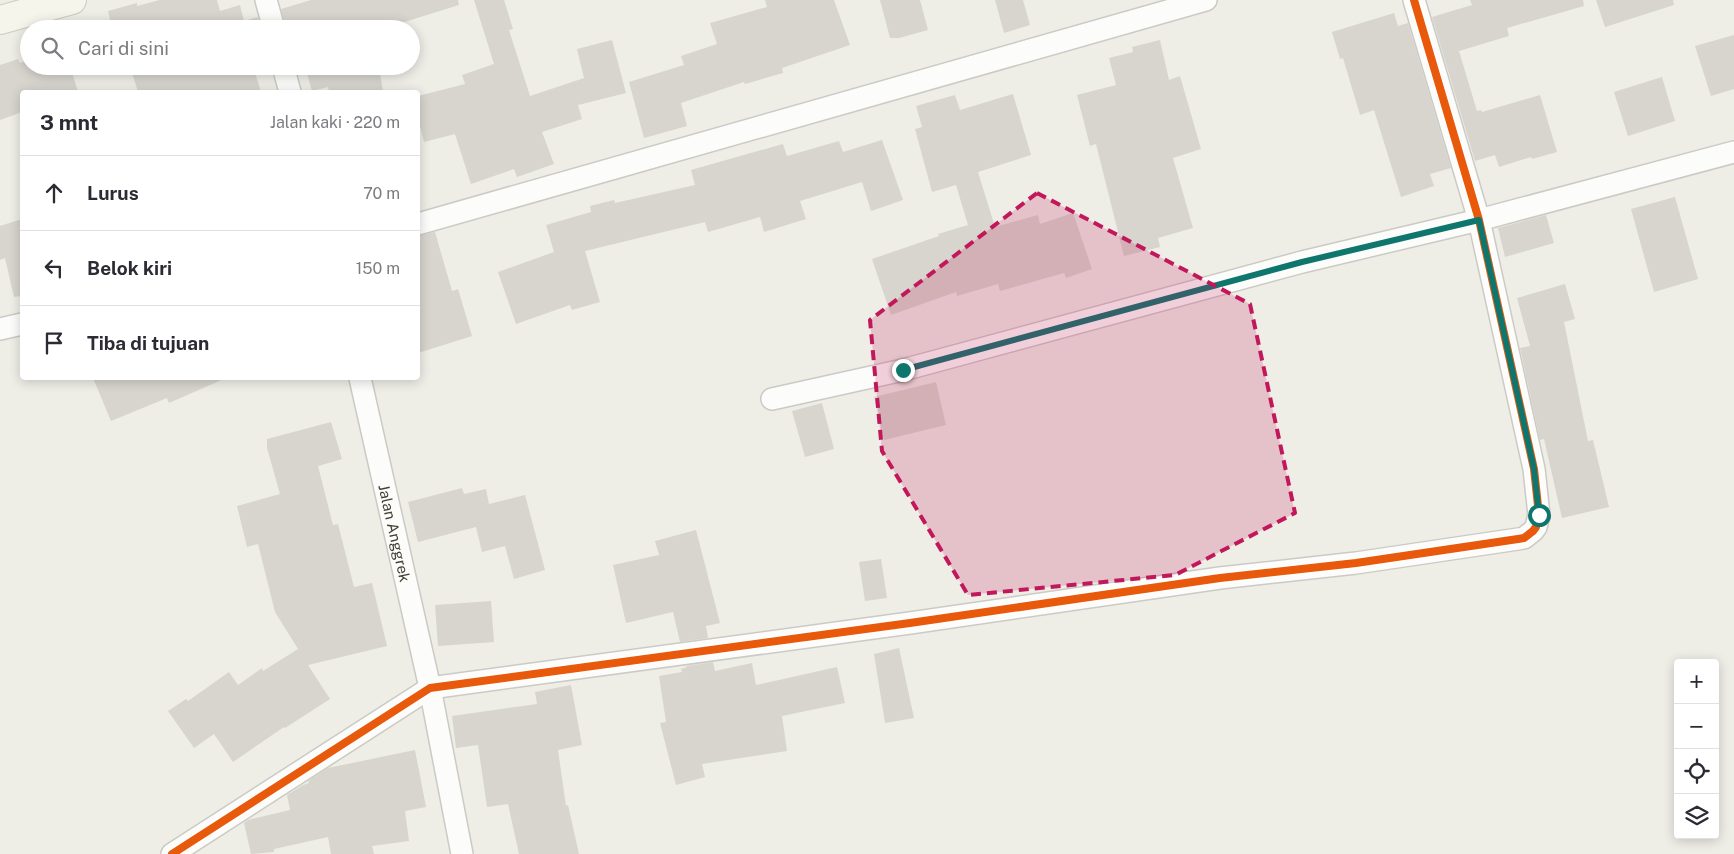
<!DOCTYPE html>
<html lang="id">
<head>
<meta charset="utf-8">
<style>
	:root { --surface:#fff; --page:#f7f7f7; --text:#2b2b33; --muted:#7c7c81; --line:#e1e1e2 }
	body { margin:0; font-family:"Public Sans",sans-serif; background:var(--page); color:var(--text) }
	.controls { position:absolute; right:15px; bottom:15px; display:grid; overflow:hidden; border-radius:5px; box-shadow:0 2px 12px #0003 }
	.controls button { width:45px; height:45px; display:grid; place-items:center; padding:0; border:0; border-bottom:1px solid var(--line); background:var(--surface); color:var(--text); font:25px sans-serif }
	.stop { position:absolute; width:15px; height:15px; margin:-11px; border:4px solid #0f766e; border-radius:50%; background:#fff }
	.stop.end { background:#0f766e; border-color:#fff; box-shadow:0 1px 5px #0008 }
	.list { margin:0; padding:0; list-style:none }
	h2 { display:flex; justify-content:space-between; align-items:center; height:65px; margin:0; padding:0 20px; font-size:21px }
	h2 small { font-size:16px; font-weight:400; color:var(--muted) }
	.list li { display:grid; grid-template-columns:32px 1fr auto; gap:15px; align-items:center; box-sizing:border-box; height:75px; padding:0 20px; border-top:1px solid var(--line) }
	.list b { display:block; font-size:19px; white-space:nowrap }
	.list em { font-size:16px; font-style:normal; color:var(--muted) }
	.icon { flex:none; width:28px; height:28px; fill:none; stroke:currentColor; stroke-width:2; stroke-linecap:round; stroke-linejoin:round }
	.map { position:relative; flex:none; width:1734px; height:854px; overflow:hidden }
	.search { position:absolute; background:var(--surface); box-shadow:0 2px 12px #0003; left:20px; top:20px; width:400px; height:55px; display:flex; align-items:center; gap:12px; box-sizing:border-box; padding:0 18px; border-radius:28px; color:var(--muted); font-size:19px }
	.panel { position:absolute; background:var(--surface); box-shadow:0 2px 12px #0003; left:20px; top:90px; width:400px; height:290px; border-radius:5px }
	.map>svg:first-child { display:block }
	.building { fill:#d7d5ce }
	.lines { fill:none; stroke-linecap:round; stroke-linejoin:round }
	.minor-casing { stroke:#cccac4; stroke-width:24 }
	.secondary-casing { stroke:#cdcbbd; stroke-width:30 }
	.minor { stroke:#fcfcfb; stroke-width:21 }
	.secondary { stroke:#f6f5ec; stroke-width:28 }
	.cycleway-casing { stroke:#fff; stroke-width:11 }
	.cycleway { stroke:#e8590c; stroke-width:8 }
	.route { stroke:#0f766e; stroke-width:6 }
	.marked { fill:#c2185b; fill-opacity:0.2; stroke:#c2185b; stroke-width:4; stroke-dasharray:10 6; stroke-linejoin:round }
	.labels { text-anchor:middle; dominant-baseline:central; stroke-width:4.5; stroke-linejoin:round; paint-order:stroke }
	.street-label { font-size:15px; fill:#433f33; stroke:#fff }
</style>
</head>
<body>
<div class="map">
<svg width="1734" height="854" viewBox="0 0 1734 854">
	<rect width="100%" height="100%" fill="#eeede6"/>
	<path class="building" d="M 160,0 L 217,0 L 220,11 L 240,5 L 244,21 L 258,17 L 261,29 L 112,29 L 108,11 L 137,3 L 137,6 Z
		M 311,0 L 458,0 L 459,5 L 382,29 L 286,29 L 281,9 Z
		M 474,0 L 504,0 L 513,29 L 509,30 L 530,96 L 584,78 L 577,49 L 612,40 L 626,93 L 578,105 L 582,119 L 542,132 L 554,164 L 517,177 L 514,169 L 471,184 L 455,134 L 424,142 L 418,118 L 418,96 L 465,84 L 462,75 L 494,64 Z
		M 765,0 L 834,0 L 850,45 L 782,68 L 783,73 L 745,84 L 744,82 L 681,103 L 687,126 L 644,138 L 629,82 L 684,65 L 681,56 L 717,44 L 710,23 L 767,7 Z
		M 880,0 L 920,0 L 928,30 L 899,38 L 890,38 Z
		M 995,0 L 1023,0 L 1030,25 L 1004,33 Z
		M 1470,0 L 1583,0 L 1584,6 L 1507,28 L 1509,36 L 1459,51 L 1477,111 L 1481,110 L 1482,112 L 1540,95 L 1557,152 L 1532,159 L 1531,157 L 1499,167 L 1495,155 L 1475,161 L 1432,17 L 1472,5 Z
		M 1596,0 L 1673,0 L 1674,5 L 1605,27 Z
		M 1394,13 L 1398,26 L 1408,23 L 1451,168 L 1430,174 L 1434,186 L 1401,197 L 1374,110 L 1360,115 L 1343,58 L 1340,59 L 1332,32 Z
		M 1734,35 L 1734,89 L 1711,96 L 1695,46 Z
		M 1160,40 L 1169,80 L 1180,76 L 1201,149 L 1173,158 L 1193,228 L 1158,238 L 1160,247 L 1124,256 L 1096,144 L 1090,146 L 1077,95 L 1116,85 L 1109,58 L 1133,52 L 1132,47 Z
		M 18,59 L 20,63 L 29,60 L 29,66 L 70,66 L 78,92 L 22,92 L 22,112 L 0,120 L 0,65 Z
		M 130,66 L 253,66 L 261,92 L 138,92 Z
		M 305,66 L 379,66 L 383,92 L 329,92 L 328,87 L 312,91 Z
		M 1662,77 L 1675,121 L 1628,136 L 1614,92 Z
		M 1013,94 L 1031,155 L 978,172 L 995,227 L 1038,215 L 1040,224 L 1073,213 L 1092,269 L 1066,278 L 1064,273 L 1000,291 L 998,284 L 957,296 L 956,292 L 891,315 L 872,259 L 939,236 L 938,234 L 968,225 L 956,185 L 932,192 L 915,129 L 922,127 L 916,106 L 955,95 L 960,110 Z
		M 882,140 L 903,200 L 871,211 L 862,182 L 800,201 L 806,219 L 764,232 L 760,217 L 708,232 L 705,222 L 585,251 L 600,302 L 572,310 L 570,305 L 516,324 L 498,272 L 554,252 L 546,225 L 591,212 L 590,206 L 614,200 L 615,203 L 695,185 L 691,170 L 783,144 L 787,156 L 839,141 L 843,152 Z
		M 1675,197 L 1698,279 L 1654,292 L 1631,209 Z
		M 1546,215 L 1554,243 L 1505,257 L 1498,228 Z
		M 22,219 L 22,296 L 14,297 L 5,258 L 0,260 L 0,226 Z
		M 435,232 L 452,291 L 458,289 L 472,336 L 418,353 L 418,236 Z
		M 1565,284 L 1575,319 L 1564,322 L 1588,441 L 1593,440 L 1609,507 L 1562,518 L 1544,439 L 1540,440 L 1520,348 L 1530,346 L 1517,298 Z
		M 93,378 L 226,378 L 169,403 L 167,398 L 111,421 Z
		M 936,382 L 946,425 L 884,440 L 874,397 Z
		M 822,403 L 834,449 L 805,457 L 792,411 Z
		M 331,422 L 342,459 L 318,466 L 333,525 L 338,524 L 354,587 L 372,583 L 387,646 L 308,665 L 330,699 L 285,728 L 284,727 L 233,762 L 214,734 L 194,748 L 168,711 L 186,699 L 188,701 L 229,672 L 238,685 L 262,668 L 263,671 L 298,649 L 275,612 L 258,544 L 247,547 L 237,506 L 280,494 L 267,448 L 267,439 Z
		M 462,488 L 464,494 L 486,489 L 489,504 L 525,495 L 545,570 L 514,579 L 505,546 L 482,552 L 476,527 L 418,542 L 408,502 Z
		M 696,530 L 720,623 L 706,626 L 708,638 L 680,642 L 673,612 L 626,623 L 613,565 L 659,555 L 655,541 Z
		M 881,559 L 887,598 L 865,601 L 859,562 Z
		M 491,601 L 494,642 L 438,646 L 435,605 Z
		M 899,648 L 914,718 L 885,723 L 874,654 Z
		M 713,662 L 715,671 L 752,663 L 756,685 L 837,667 L 845,703 L 782,716 L 787,751 L 702,764 L 705,777 L 676,785 L 660,723 L 666,722 L 659,676 L 682,672 L 681,669 L 687,667 L 686,666 Z
		M 571,685 L 582,745 L 558,750 L 566,806 L 568,805 L 579,854 L 519,854 L 508,804 L 487,807 L 478,745 L 456,748 L 452,716 L 537,704 L 535,692 Z
		M 415,750 L 426,807 L 405,811 L 409,841 L 372,846 L 374,854 L 331,854 L 328,837 L 274,849 L 274,852 L 251,854 L 244,823 L 248,820 L 290,810 L 287,795 L 303,785 L 309,783 L 308,781 L 328,768 Z"/>
	<g class="lines">
		<defs>
			<g id="minor">
				<path d="M 266,0 L 274,29"/>
				<path d="M 283,66 L 290,92"/>
				<path d="M 418,224 L 1206,0"/>
				<path d="M 0,329 L 22,324"/>
				<path id="s1" d="M 360,378 L 430,688 L 462,854"/>
				<path d="M 772,399 L 903,370 L 1302,262 L 1479,220 L 1734,152"/>
				<path d="M 172,854 L 430,688 L 910,623 L 1220,578 L 1356,563 L 1518,539 L 1524,538 L 1533,531 L 1536,527 L 1539,515 L 1534,469 L 1479,220 L 1414,0"/>
			</g>
			<path id="secondary" d="M 0,20 L 72,0"/>
		</defs>
		<use href="#minor" class="minor-casing"/>
		<use href="#secondary" class="secondary-casing"/>
		<use href="#minor" class="minor"/>
		<use href="#secondary" class="secondary"/>
		<defs>
			<path id="cycleway" d="M 172,854 L 430,688 L 910,623 L 1220,578 L 1356,563 L 1518,539 L 1524,538 L 1533,531 L 1536,527 L 1539,515 L 1534,469 L 1479,220 L 1414,0"/>
		</defs>
		<use href="#cycleway" class="cycleway-casing"/>
		<use href="#cycleway" class="cycleway"/>
	</g>
	<g class="lines">
		<path class="route" d="M 903,370 L 1302,262 L 1479,220 L 1534,469 L 1539,515"/>
	</g>
	<path class="marked" d="M 1037,193 L 1250,304 L 1295,513 L 1175,575 L 968,595 L 882,451 L 870,320 Z"/>
	<g class="labels">
		<g class="street-label">
			<text stroke="none"><textPath href="#s1" startOffset="159">Jalan Anggrek</textPath></text>
		</g>
	</g>
</svg>
<div class="controls">
<button>+</button>
<button>−</button>
<button><svg class="icon" aria-label="locate" viewBox="0 0 24 24"><circle cx="12" cy="12" r="6"/><path d="M12 2v4M12 18v4M2 12h4M18 12h4"/></svg></button>
<button><svg class="icon" aria-label="layers" viewBox="0 0 24 24"><path d="M12 4l9 5-9 5-9-5zM3 14l9 5 9-5"/></svg></button>
</div>
<div class="stop" style="left:1539px;top:515px"></div>
<div class="stop end" style="left:903px;top:370px"></div>
<div class="search"><svg class="icon" aria-label="search" viewBox="0 0 24 24"><circle cx="10" cy="10" r="6"/><path d="M15 15l6 6"/></svg>Cari di sini</div>
<section class="panel">
<h2>3 mnt<small>Jalan kaki · 220 m</small></h2>
<ul class="list">
<li><svg class="icon" aria-label="ahead" viewBox="0 0 24 24"><path d="M12 20V5M6 11l6-6 6 6"/></svg><div><b>Lurus</b></div><em>70 m</em></li>
<li><svg class="icon" aria-label="left" viewBox="0 0 24 24"><path d="M17 20v-9H6M10 6l-5 5 5 5"/></svg><div><b>Belok kiri</b></div><em>150 m</em></li>
<li><svg class="icon" aria-label="arrive" viewBox="0 0 24 24"><path d="M6 21V4h12l-3 4 3 4H6"/></svg><div><b>Tiba di tujuan</b></div></li>
</ul>
</section>
</div>
</body>
</html>
